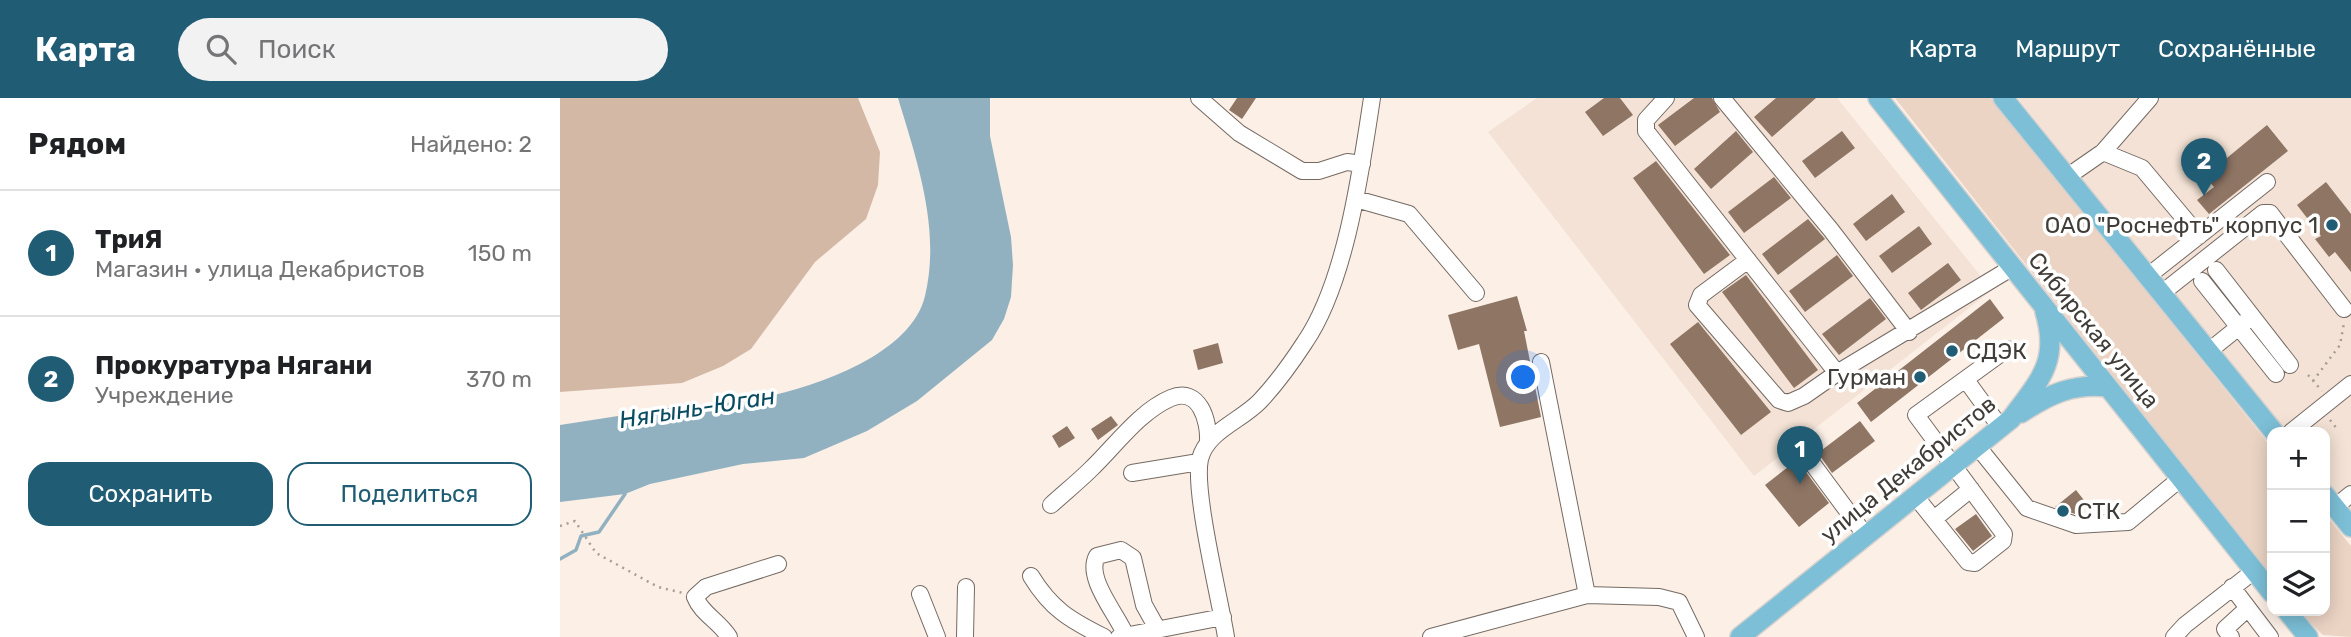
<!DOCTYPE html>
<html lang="ru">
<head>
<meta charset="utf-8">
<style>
	:root { --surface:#fff; --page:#f2f2f2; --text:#202124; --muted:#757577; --line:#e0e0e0; --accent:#205d75 }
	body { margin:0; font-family:Rubik,sans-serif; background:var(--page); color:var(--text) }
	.controls { position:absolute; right:21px; bottom:21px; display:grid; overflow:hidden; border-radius:14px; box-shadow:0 4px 18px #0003 }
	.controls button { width:63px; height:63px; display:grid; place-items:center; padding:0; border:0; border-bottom:2px solid var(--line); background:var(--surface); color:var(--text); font:35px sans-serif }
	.you { position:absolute; left:964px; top:280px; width:24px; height:24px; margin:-18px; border:5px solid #fff; border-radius:50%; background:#1a73e8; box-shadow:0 0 0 10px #1a73e833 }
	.badge { display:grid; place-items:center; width:46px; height:46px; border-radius:50%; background:var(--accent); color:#fff; font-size:23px; font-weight:700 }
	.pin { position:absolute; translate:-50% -58px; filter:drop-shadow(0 2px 4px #0008) }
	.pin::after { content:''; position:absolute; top:37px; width:24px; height:21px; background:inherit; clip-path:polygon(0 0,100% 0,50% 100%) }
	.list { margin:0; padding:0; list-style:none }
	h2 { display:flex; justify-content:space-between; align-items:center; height:91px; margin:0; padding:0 28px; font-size:30px }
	h2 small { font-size:23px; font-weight:400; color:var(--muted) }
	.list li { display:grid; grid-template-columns:46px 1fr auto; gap:21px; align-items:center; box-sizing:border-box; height:126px; padding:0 28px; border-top:2px solid var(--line) }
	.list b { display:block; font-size:26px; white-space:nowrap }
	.list p { margin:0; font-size:23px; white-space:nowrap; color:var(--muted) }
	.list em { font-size:23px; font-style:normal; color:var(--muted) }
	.actions { display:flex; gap:14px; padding:21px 28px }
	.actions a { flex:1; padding:16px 0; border:2px solid var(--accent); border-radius:21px; text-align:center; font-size:24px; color:var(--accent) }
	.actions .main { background:var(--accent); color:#fff }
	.icon { flex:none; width:38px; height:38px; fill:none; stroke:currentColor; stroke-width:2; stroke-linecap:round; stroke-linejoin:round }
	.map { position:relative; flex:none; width:1791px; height:539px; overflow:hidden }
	header { display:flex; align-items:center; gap:42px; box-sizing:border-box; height:98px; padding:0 35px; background:var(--accent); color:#fff }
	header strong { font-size:33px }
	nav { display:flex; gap:38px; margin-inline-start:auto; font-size:24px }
	.search { width:490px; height:63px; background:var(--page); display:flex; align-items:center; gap:18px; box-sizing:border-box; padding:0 24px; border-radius:38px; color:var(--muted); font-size:26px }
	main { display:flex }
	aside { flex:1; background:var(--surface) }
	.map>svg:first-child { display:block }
	.built { fill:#f3e2d5 }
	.green { fill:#ebd4c4 }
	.forest { fill:#d3b8a5 }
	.water { fill:#92b1c0 }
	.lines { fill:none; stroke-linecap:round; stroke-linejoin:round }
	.stream { stroke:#92b1c0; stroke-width:3.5 }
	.building { fill:#8e7564 }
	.minor-casing { stroke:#756a63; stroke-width:18 }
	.major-casing { stroke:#d1d0cf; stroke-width:22 }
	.path { stroke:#a69e97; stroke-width:2.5; stroke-dasharray:2 5; stroke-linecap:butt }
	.minor { stroke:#fff; stroke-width:16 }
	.major { stroke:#7cbfd6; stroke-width:19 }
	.poi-dot { fill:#205d75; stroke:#fff; stroke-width:2.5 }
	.labels { text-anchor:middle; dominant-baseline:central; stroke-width:7; stroke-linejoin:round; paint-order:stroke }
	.poi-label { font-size:23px; fill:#403c38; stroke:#fff; text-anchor:end }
	.street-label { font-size:23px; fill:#403c38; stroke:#fff }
	.water-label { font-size:24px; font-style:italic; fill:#094b61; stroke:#fff }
</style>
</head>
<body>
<header>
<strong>Карта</strong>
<div class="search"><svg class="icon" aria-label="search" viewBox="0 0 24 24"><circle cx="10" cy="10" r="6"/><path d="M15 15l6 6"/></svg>Поиск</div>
<nav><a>Карта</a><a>Маршрут</a><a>Сохранённые</a></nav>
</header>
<main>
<aside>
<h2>Рядом<small>Найдено: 2</small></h2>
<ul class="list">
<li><span class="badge">1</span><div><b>ТриЯ</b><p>Магазин · улица Декабристов</p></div><em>150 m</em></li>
<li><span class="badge">2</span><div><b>Прокуратура Нягани</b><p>Учреждение</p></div><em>370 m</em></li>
</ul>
<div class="actions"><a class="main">Сохранить</a><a>Поделиться</a></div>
</aside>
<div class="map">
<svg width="1791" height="539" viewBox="0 0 1791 539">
	<rect width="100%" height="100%" fill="#fbefe6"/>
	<path class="built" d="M 977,0 L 1277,0 L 1432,192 L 1194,378 L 928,34 Z
		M 1458,0 L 1791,0 L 1791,416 L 1765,383 L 1765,334 L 1726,334 Z"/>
	<path class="green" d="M 1335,0 L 1431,0 L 1712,350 L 1712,480 Z
		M 1765,416 L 1791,448 L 1791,539 L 1763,537 L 1738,513 L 1765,513 Z"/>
	<path class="forest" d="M 0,0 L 298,0 L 320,54 L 318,87 L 306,121 L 255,164 L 191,251 L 163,268 L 122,285 L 0,294 Z"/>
	<path class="water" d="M 338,0 L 430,0 L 430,38 L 451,139 L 453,167 L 451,199 L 444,221 L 432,242 L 357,303 L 307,333 L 244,360 L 183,366 L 90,386 L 65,396 L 0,404 L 0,327 C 39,321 77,315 116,309 C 139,306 162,306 185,303 C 241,294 350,261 365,198 C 381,131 357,63 338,0 Z"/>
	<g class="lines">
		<path class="stream" d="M 0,461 L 16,452 L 21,438 L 39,434 L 65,396"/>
	</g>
	<path class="building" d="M 677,0 L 696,0 L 682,21 L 669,12 Z
		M 1044,0 L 1060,0 L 1073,17 L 1043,38 L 1025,14 Z
		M 1134,0 L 1152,0 L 1160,14 L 1115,48 L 1098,27 Z
		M 1216,0 L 1256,0 L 1212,39 L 1194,19 Z
		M 1707,27 L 1728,53 L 1649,116 L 1637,102 L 1654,89 L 1645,78 Z
		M 1176,33 L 1193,54 L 1151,91 L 1134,71 Z
		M 1282,33 L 1295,50 L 1255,80 L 1242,63 Z
		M 1096,63 L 1170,157 L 1144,176 L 1073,80 Z
		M 1214,79 L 1231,100 L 1184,135 L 1168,114 Z
		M 1766,84 L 1791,116 L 1791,174 L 1775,154 L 1769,159 L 1755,141 L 1761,138 L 1737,107 Z
		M 1332,96 L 1345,114 L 1306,143 L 1293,126 Z
		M 1248,121 L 1265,141 L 1218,177 L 1202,156 Z
		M 1359,128 L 1372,146 L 1332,175 L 1319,158 Z
		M 1277,157 L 1293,178 L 1245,214 L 1229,193 Z
		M 1388,165 L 1401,182 L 1361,212 L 1348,195 Z
		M 1186,177 L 1258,272 L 1234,290 L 1162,194 Z
		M 957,198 L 967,233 L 964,233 L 981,319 L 940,329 L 919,246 L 898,252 L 888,217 Z
		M 1310,200 L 1326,221 L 1279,257 L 1262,236 Z
		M 1430,201 L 1444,220 L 1311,324 L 1297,305 Z
		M 1138,224 L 1211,314 L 1181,337 L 1110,246 Z
		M 658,245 L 663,265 L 638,272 L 633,252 Z
		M 551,318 L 558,327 L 538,342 L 531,331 Z
		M 1300,323 L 1315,343 L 1272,375 L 1258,355 Z
		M 507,328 L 515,340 L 499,350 L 492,338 Z
		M 1237,362 L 1269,405 L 1239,429 L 1205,387 Z
		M 1516,392 L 1527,406 L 1515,416 L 1495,409 Z
		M 1416,416 L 1432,438 L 1413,453 L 1395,431 Z"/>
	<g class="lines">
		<defs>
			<path id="minor" d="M 639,0 L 679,35 L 742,73 L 759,73 L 787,64 L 802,66
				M 1106,0 L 1086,22 L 1086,33 L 1277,275 L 1453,169
				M 1162,0 L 1271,132 L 1349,234
				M 1543,54 L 1590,0
				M 1507,79 L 1543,54 L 1582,70 L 1639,138
				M 796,101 L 849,116 L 916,195
				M 1188,162 L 1141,197 L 1137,207 L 1219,302 L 1228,305 L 1244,298 L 1277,275
				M 1656,172 L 1730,267
				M 1588,178 L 1707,84
				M 1642,183 L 1716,276
				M 1602,195 L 1703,115 L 1710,115 L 1784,211
				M 1649,253 L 1685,224
				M 1406,282 L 1441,330
				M 1731,334 L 1791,286
				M 1418,349 L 1467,410 L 1516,427 L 1568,424 L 1621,380
				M 1243,353 L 1306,438
				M 572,375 L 639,364
				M 1356,399 L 1408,464 L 1415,465 L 1443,443 L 1444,436 L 1356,317 L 1447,251
				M 491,407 C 504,395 518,384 531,371 C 555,348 580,313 611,300 C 640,288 649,324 648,343
				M 1775,409 L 1791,396
				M 1374,421 L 1411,391
				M 471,478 C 491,511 510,522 544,539
				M 1672,489 L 1710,539
				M 360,496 L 377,539
				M 1027,497 L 1099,499 L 1119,504 L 1136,539
				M 566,538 C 557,516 525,480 537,458 L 561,452 L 573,460 L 584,507 L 598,532
				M 169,539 C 160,524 141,515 135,499 L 146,489 L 218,466
				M 405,539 L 406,489
				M 559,539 L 663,519
				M 666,539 C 660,501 633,393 640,361 C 647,333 681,323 700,303 C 716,286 732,264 745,244 C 786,184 801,72 812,0
				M 871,539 L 1027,497 L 981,264
				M 1614,539 L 1625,527 L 1694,473
				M 1671,539 L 1665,531 L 1688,510"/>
			<path id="major" d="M 1318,0 L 1712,495
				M 1443,0 L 1714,334
				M 1461,315 C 1490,296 1513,285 1548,289
				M 1765,397 L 1791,429
				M 1727,513 L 1748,539
				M 1180,539 L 1451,321 C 1479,283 1500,264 1485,214"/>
		</defs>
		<use href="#minor" class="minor-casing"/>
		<use href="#major" class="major-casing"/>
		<path class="path" d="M 1748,277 L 1762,293
			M 1753,283 L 1780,247 L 1784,225
			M 1770,322 L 1777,331
			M 0,428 L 15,423 L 36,455 L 98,489 L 123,495"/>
		<use href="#minor" class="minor"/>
		<use href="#major" class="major"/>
	</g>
	<g class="poi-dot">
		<circle cx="1772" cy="127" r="7"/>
		<circle cx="1392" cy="253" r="7"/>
		<circle cx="1360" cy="279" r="7"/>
		<circle cx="1503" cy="413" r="7"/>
	</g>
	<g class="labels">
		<g class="poi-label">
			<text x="1758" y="127">ОАО "Роснефть" корпус 1</text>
			<text x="1406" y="253" text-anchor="start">СДЭК</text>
			<text x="1346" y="279">Гурман</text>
			<text x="1517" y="413" text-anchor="start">СТК</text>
		</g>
		<g class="street-label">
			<text transform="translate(1534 232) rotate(51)">Сибирская улица</text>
			<text transform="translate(1348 371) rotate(-39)">улица Декабристов</text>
		</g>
		<g class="water-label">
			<text transform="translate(137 310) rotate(-9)">Нягынь-Юган</text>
		</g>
	</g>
</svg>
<div class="controls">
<button>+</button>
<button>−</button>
<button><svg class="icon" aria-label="layers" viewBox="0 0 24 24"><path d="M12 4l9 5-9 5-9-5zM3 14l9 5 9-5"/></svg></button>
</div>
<div class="you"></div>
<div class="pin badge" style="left:1240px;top:386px">1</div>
<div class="pin badge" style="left:1644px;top:98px">2</div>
</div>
</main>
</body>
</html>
